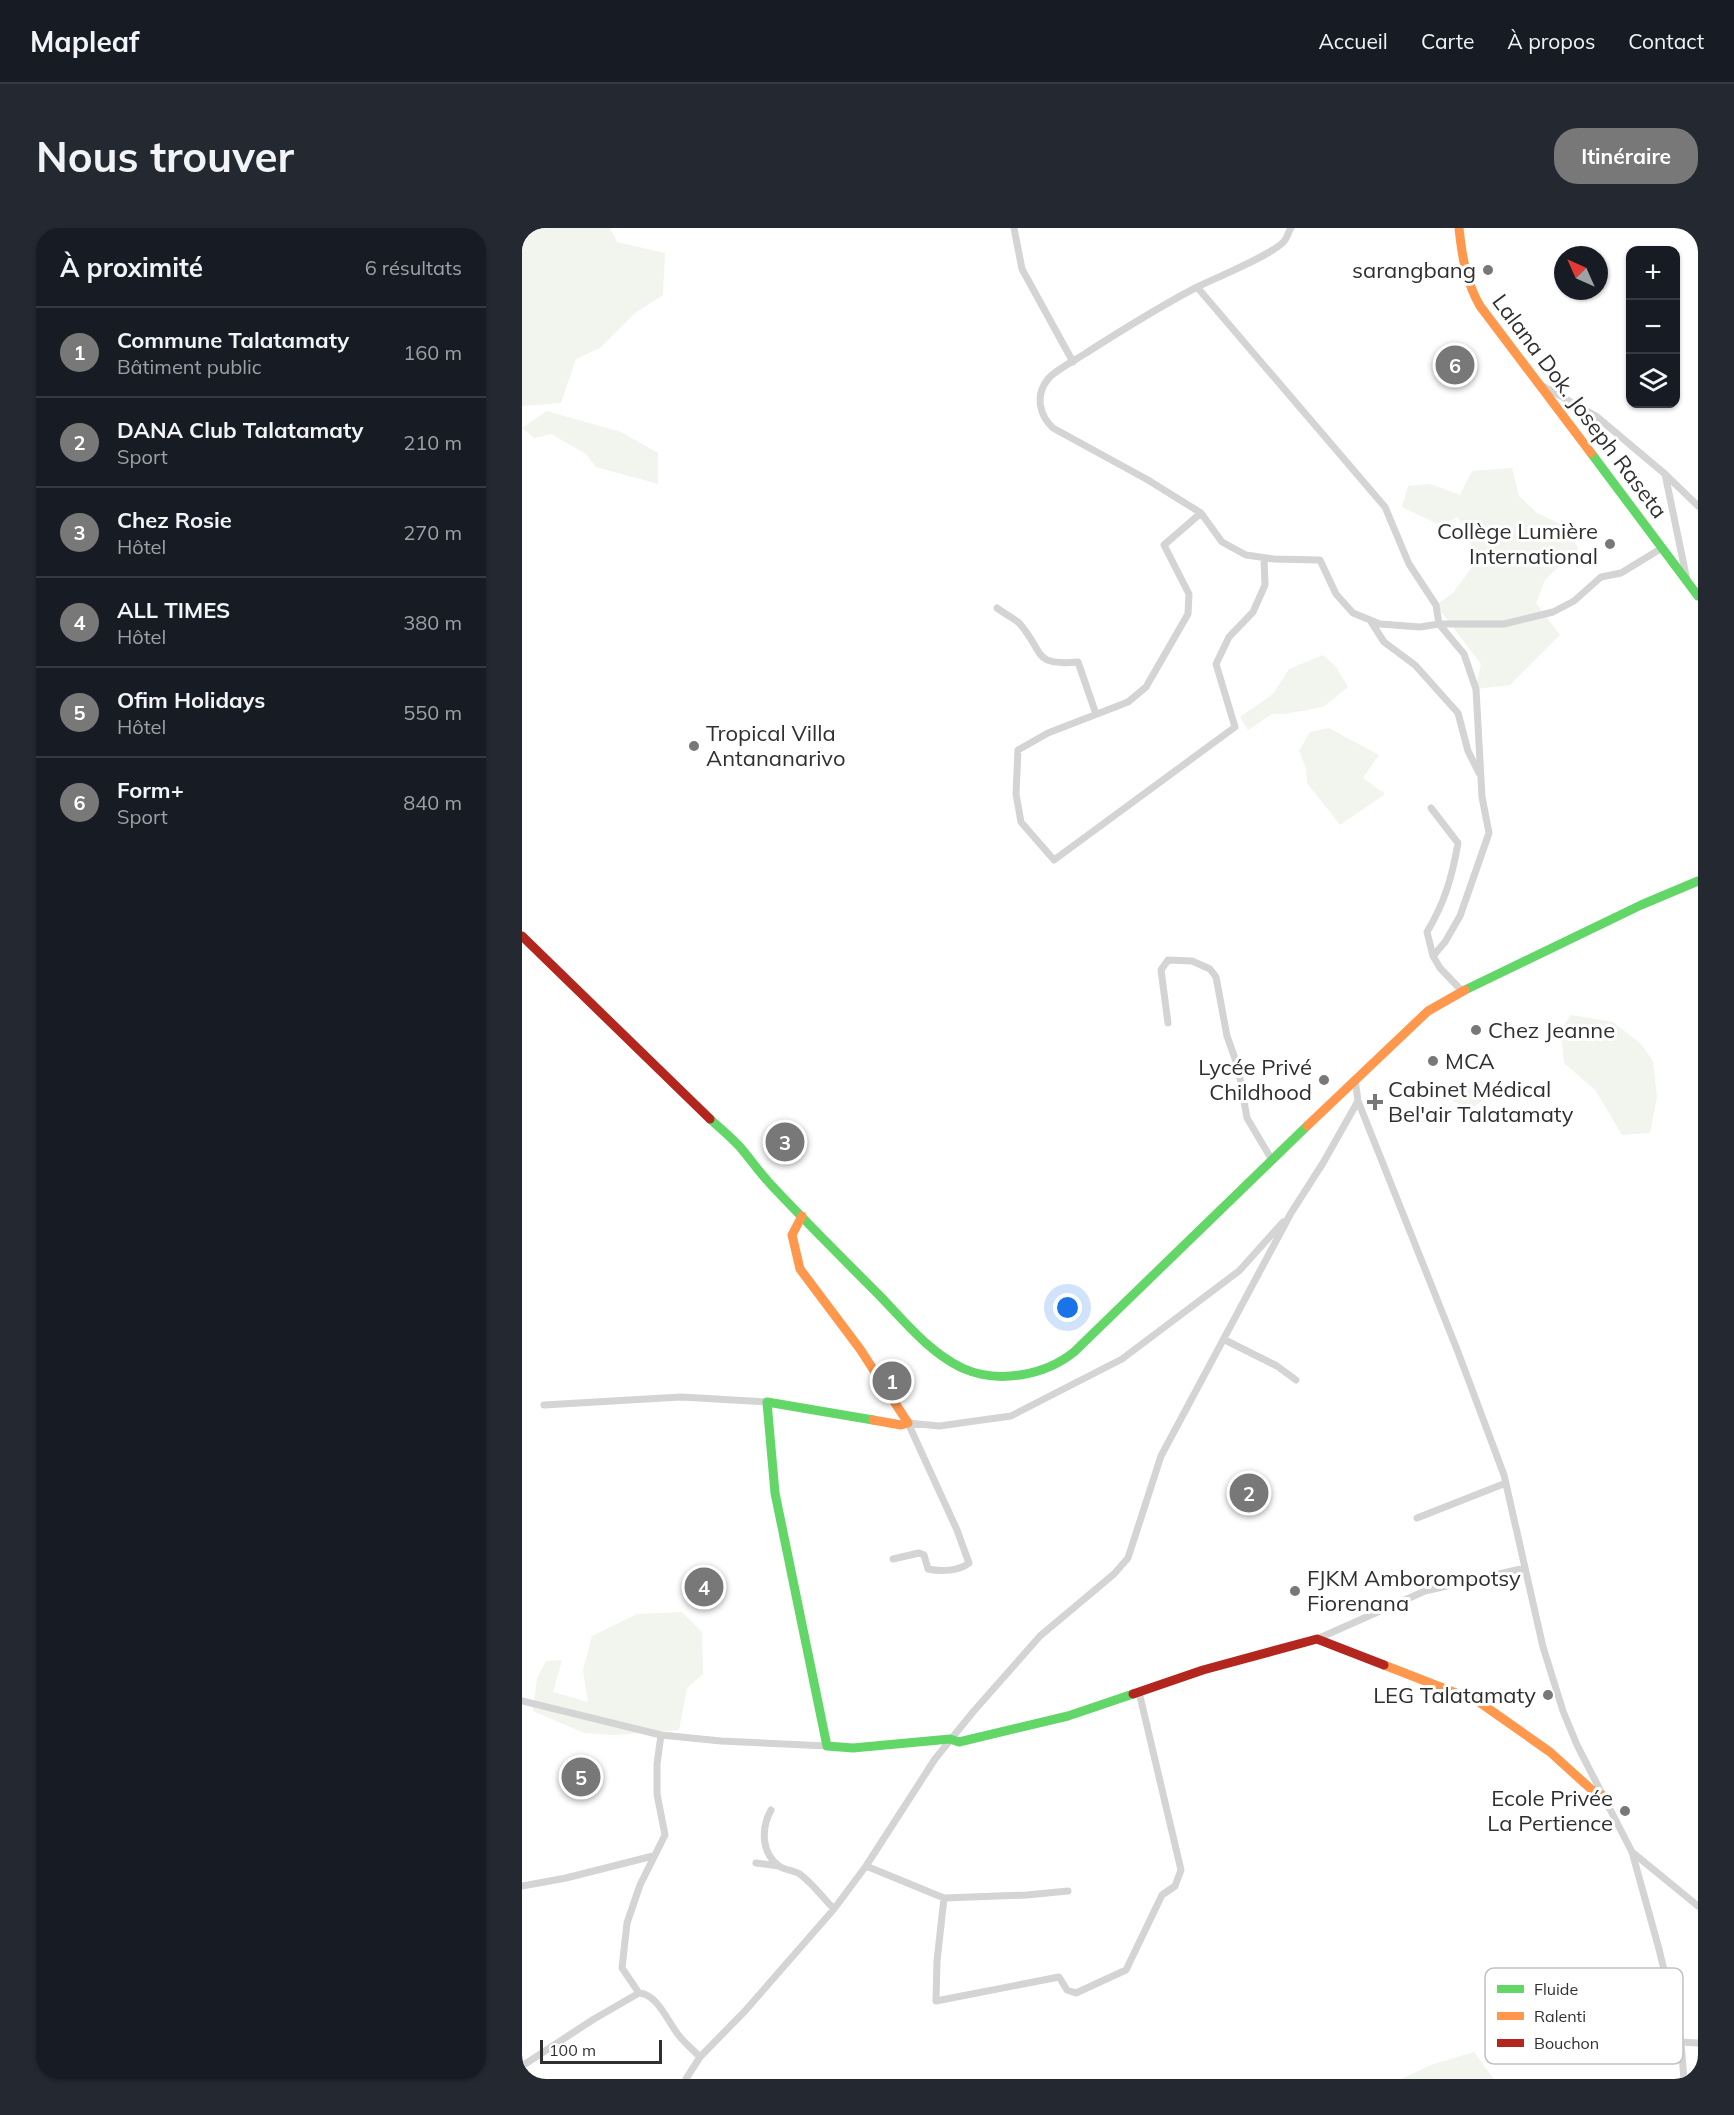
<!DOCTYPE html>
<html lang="fr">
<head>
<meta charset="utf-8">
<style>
	:root { --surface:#171b24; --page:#242831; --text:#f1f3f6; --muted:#9ea1a6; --line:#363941; --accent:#787878 }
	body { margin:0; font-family:Mulish,sans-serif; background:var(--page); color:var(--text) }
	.controls { position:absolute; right:18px; top:18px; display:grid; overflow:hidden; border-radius:12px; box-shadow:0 2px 4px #0004 }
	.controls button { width:54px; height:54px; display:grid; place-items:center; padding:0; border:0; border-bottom:2px solid var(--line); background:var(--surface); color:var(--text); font:30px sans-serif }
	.compass { position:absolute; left:1032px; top:18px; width:54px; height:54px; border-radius:50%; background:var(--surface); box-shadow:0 2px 4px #0004; rotate:315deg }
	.scale { position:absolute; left:18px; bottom:15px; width:122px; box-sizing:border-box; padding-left:6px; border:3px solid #303030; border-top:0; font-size:16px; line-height:21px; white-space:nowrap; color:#303030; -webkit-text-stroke:4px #fff; paint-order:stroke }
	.you { position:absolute; left:546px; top:1080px; width:21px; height:21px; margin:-15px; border:4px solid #fff; border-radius:50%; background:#1a73e8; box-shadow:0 0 0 9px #1a73e833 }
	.badge { display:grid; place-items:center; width:39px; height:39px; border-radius:50%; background:var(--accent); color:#fff; font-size:20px; font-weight:700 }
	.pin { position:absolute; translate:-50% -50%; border:3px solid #fff; box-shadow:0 2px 6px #0006 }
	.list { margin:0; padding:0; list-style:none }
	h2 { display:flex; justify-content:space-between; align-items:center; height:78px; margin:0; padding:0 24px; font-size:26px }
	h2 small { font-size:20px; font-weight:400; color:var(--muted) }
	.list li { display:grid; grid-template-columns:39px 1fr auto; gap:18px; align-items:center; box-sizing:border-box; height:90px; padding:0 24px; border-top:2px solid var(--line) }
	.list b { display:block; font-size:22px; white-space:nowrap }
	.list p { margin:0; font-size:20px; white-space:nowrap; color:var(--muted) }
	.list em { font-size:20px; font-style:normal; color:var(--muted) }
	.icon { flex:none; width:33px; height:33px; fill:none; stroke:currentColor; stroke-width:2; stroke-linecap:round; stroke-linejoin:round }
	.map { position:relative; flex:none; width:1176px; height:1851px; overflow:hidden; border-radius:24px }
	header { display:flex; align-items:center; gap:36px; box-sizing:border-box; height:84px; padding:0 30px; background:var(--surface); border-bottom:2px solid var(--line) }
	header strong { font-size:28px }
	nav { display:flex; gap:33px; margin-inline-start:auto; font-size:21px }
	.intro { display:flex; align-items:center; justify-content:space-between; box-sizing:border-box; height:144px; padding:0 36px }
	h1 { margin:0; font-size:42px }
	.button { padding:15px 27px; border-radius:24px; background:var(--accent); color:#fff; font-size:21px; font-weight:700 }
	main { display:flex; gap:36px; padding:0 36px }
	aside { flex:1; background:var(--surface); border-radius:24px; box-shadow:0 2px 4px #0004 }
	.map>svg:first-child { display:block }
	.green { fill:#f1f5ed }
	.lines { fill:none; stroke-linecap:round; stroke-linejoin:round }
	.street { stroke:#d4d4d4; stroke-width:7 }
	.fast { stroke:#63d668; stroke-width:9 }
	.slow { stroke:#ff974d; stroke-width:9 }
	.jam { stroke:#b3261e; stroke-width:9 }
	.poi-dot { fill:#787878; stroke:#fff; stroke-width:2 }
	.labels { text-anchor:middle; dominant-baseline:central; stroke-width:6; stroke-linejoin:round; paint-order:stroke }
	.poi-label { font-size:22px; fill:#303030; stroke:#fff; text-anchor:end }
	.street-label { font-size:22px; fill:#303030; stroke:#fff }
	.key { fill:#fff; stroke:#c1c1c1; stroke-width:1.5 }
	.key-label { font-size:16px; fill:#303030 }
</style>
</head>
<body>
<header>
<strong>Mapleaf</strong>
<nav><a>Accueil</a><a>Carte</a><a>À propos</a><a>Contact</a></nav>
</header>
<div class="intro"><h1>Nous trouver</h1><a class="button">Itinéraire</a></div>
<main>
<aside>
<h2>À proximité<small>6 résultats</small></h2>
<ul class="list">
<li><span class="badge">1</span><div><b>Commune Talatamaty</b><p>Bâtiment public</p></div><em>160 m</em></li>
<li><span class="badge">2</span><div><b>DANA Club Talatamaty</b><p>Sport</p></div><em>210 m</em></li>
<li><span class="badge">3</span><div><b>Chez Rosie</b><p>Hôtel</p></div><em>270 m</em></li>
<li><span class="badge">4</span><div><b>ALL TIMES</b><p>Hôtel</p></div><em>380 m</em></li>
<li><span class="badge">5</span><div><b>Ofim Holidays</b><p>Hôtel</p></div><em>550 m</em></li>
<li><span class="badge">6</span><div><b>Form+</b><p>Sport</p></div><em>840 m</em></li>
</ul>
</aside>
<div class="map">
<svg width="1176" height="1851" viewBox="0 0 1176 1851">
	<rect width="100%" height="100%" fill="#fff"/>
	<path class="green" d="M 0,0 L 88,0 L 95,14 L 143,25 L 141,67 L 113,85 L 78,120 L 54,131 L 39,175 L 0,178 Z
		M 25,183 L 99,204 L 136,225 L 136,256 L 74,239 L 64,226 L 29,206 L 12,210 L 0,200 Z
		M 990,240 L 997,268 L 1015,285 L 1049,301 L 1056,321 L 1023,352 L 1014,375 L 1038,407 L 988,457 L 954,461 L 959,436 L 914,377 L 931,365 L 953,335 L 946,304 L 935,289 L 920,298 L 880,279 L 886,258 L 908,256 L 938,267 L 950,243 Z
		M 801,427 L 815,440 L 826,459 L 801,479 L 763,486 L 750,486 L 726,502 L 718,489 L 751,466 L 767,441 Z
		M 807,500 L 857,527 L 841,550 L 863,566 L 818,597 L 785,555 L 784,540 L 777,523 L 788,504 Z
		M 1049,787 L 1091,794 L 1119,816 L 1131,833 L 1135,869 L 1128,905 L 1100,907 L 1074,863 L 1042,835 L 1039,802 Z
		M 958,852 L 971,866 L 942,885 L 936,876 L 925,869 L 940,858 L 945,863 Z
		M 160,1384 L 180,1404 L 181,1446 L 165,1460 L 157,1502 L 93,1507 L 62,1505 L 11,1483 L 15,1450 L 24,1433 L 40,1432 L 31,1464 L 66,1474 L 61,1442 L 70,1408 L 115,1386 Z
		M 952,1824 L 972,1851 L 879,1851 L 909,1837 Z"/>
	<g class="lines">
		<path class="street" d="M 492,0 L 500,41 L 551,134
			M 769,0 C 766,4 766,8 763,12 C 755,25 691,51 675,59 C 637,79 600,102 564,125 C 554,132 533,142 526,151 C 513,167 517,187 531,200 L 626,252 L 679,285 L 700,314 L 724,327 L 752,331 L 798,332 L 814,366 L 831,385 L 858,396 L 898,399 L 917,396 L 982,396 L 1031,384 L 1052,373 L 1079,349 L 1099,345 L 1140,320
			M 675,59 L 863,279 L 887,336 L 914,377 L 917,396 L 942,426 L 954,461 L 960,569 L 967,605 L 938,688 L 923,714 L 911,728 L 918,740 L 939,762
			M 1019,157 L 1074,188 L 1143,246 L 1165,352
			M 1143,246 L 1176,278
			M 679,285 L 642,317 L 667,366 L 666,386 L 624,459 L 606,474 L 526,505 L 496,522 L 494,566 L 499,594 L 532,632 L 713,499 L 694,436 L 707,409 L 731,384 L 743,357 L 742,330
			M 475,380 C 481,385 495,392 498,396 C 523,425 510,438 556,434 L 574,486
			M 848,392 L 862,414 L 893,437 L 936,485 L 946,523 L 957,545
			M 909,580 L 936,615 C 930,649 923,674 905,704 L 911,728
			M 646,795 L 639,742 L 646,732 L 670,733 L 688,741 L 694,749 L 705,808 L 716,839 L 725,890 L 750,932
			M 836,873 L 936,1124 L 982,1247 L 1021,1419 L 1041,1483 L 1055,1517 L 1110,1624 L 1137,1721 L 1159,1814 L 1162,1851
			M 703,1112 L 755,1138 L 774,1152
			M 22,1177 L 159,1169 L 245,1174
			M 386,1195 L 417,1198 L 489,1188 L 600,1131 L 717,1043 L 761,994
			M 895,1290 L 984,1255
			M 371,1331 L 397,1325 L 402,1327 L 406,1341 C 419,1344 437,1343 447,1335 L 435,1302 L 386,1195
			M 795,1411 L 903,1363 L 1003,1340
			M 0,1473 L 139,1507
			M 249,1582 C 239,1600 239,1625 257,1638 C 264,1643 273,1642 279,1647 C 291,1656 301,1670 312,1681
			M 1110,1624 L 1176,1678
			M 234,1635 L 257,1638
			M 344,1638 L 422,1670 L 505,1667 L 546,1663
			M 0,1658 L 44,1650 L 131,1628
			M 422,1670 L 415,1733 L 414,1773 L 537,1749 L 545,1762 L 554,1765 L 604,1742 L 640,1667 L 653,1658 L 659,1642 L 617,1464
			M 117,1765 L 100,1740 L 105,1695 L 118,1657 L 143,1607 L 135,1566 L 135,1536 L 139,1507 L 199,1513 L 305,1518
			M 1091,1794 L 1152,1786
			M 1159,1814 L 1176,1815
			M 0,1838 L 72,1791 L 117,1765 C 136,1766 146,1795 158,1809 C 164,1816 171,1822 178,1829 L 223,1783 L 312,1681 L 344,1638 L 413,1531 L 451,1484 L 518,1408 L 592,1346 L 606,1330 L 639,1228 L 769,985 L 801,935 L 836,873 L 833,851
			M 164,1851 L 178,1829"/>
		<path class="fast" d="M 1069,225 L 1176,368
			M 943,762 L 1119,677 L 1176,653
			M 188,891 C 198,900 209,909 218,919 C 230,933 240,948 253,961 C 287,997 323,1033 358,1068 C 383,1094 407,1124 440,1140 C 476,1156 522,1148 552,1124 L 785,898
			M 351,1192 L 245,1174 L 253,1265 L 305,1518 L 331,1520 L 428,1511 L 437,1514 L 546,1488 L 611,1466"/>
		<path class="slow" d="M 937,0 C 940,28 944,54 958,78 L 1069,225
			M 785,898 L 906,783 L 943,762
			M 280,988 L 270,1007 L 278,1041 L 338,1121 L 386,1195 L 379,1197 L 351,1192
			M 862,1437 L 957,1474 L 1028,1524 L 1070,1562 L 1080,1567"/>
		<path class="jam" d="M 0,708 L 188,891
			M 611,1466 L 681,1442 L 795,1411 L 862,1437"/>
	</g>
	<g class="poi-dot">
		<circle cx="966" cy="42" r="6"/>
		<circle cx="1088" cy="316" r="6"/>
		<circle cx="172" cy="518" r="6"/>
		<circle cx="954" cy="802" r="6"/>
		<circle cx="911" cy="833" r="6"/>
		<circle cx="802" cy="852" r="6"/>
		<path d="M850 865h6v6h6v6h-6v6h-6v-6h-6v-6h6z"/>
		<circle cx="773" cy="1363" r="6"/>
		<circle cx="1026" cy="1467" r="6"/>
		<circle cx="1103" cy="1583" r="6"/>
	</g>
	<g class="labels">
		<g class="poi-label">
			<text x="954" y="42">sarangbang</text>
			<text x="1076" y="303">Collège Lumière<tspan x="1076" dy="25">International</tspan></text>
			<text x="184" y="505" text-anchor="start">Tropical Villa<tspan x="184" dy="25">Antananarivo</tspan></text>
			<text x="966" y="802" text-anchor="start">Chez Jeanne</text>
			<text x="923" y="833" text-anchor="start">MCA</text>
			<text x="790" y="839">Lycée Privé<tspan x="790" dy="25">Childhood</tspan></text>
			<text x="866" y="861" text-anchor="start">Cabinet Médical<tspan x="866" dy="25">Bel'air Talatamaty</tspan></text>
			<text x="785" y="1350" text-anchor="start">FJKM Amborompotsy<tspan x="785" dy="25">Fiorenana</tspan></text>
			<text x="1014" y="1467">LEG Talatamaty</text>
			<text x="1091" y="1570">Ecole Privée<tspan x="1091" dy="25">La Pertience</tspan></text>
		</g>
		<g class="street-label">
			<text transform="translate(1058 178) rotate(53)">Lalana Dok. Joseph Raseta</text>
		</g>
	</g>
	<rect x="963" y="1740" width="198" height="96" rx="9" class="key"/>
	<rect x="975" y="1757" width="27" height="8" fill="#63d668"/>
	<rect x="975" y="1784" width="27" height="8" fill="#ff974d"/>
	<rect x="975" y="1811" width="27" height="8" fill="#b3261e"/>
	<g class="key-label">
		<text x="1012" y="1767">Fluide</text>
		<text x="1012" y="1794">Ralenti</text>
		<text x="1012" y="1821">Bouchon</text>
	</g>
</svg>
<div class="controls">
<button>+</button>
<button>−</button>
<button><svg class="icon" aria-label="layers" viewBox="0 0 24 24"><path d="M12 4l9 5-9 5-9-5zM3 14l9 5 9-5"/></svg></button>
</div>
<svg class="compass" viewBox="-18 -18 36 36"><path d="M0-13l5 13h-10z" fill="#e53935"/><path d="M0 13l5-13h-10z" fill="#9ea1a6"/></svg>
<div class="scale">100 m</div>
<div class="you"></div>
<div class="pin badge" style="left:370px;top:1153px">1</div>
<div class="pin badge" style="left:727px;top:1265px">2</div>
<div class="pin badge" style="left:263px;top:914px">3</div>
<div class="pin badge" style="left:182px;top:1359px">4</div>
<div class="pin badge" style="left:59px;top:1549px">5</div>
<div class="pin badge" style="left:933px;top:137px">6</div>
</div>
</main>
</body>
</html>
